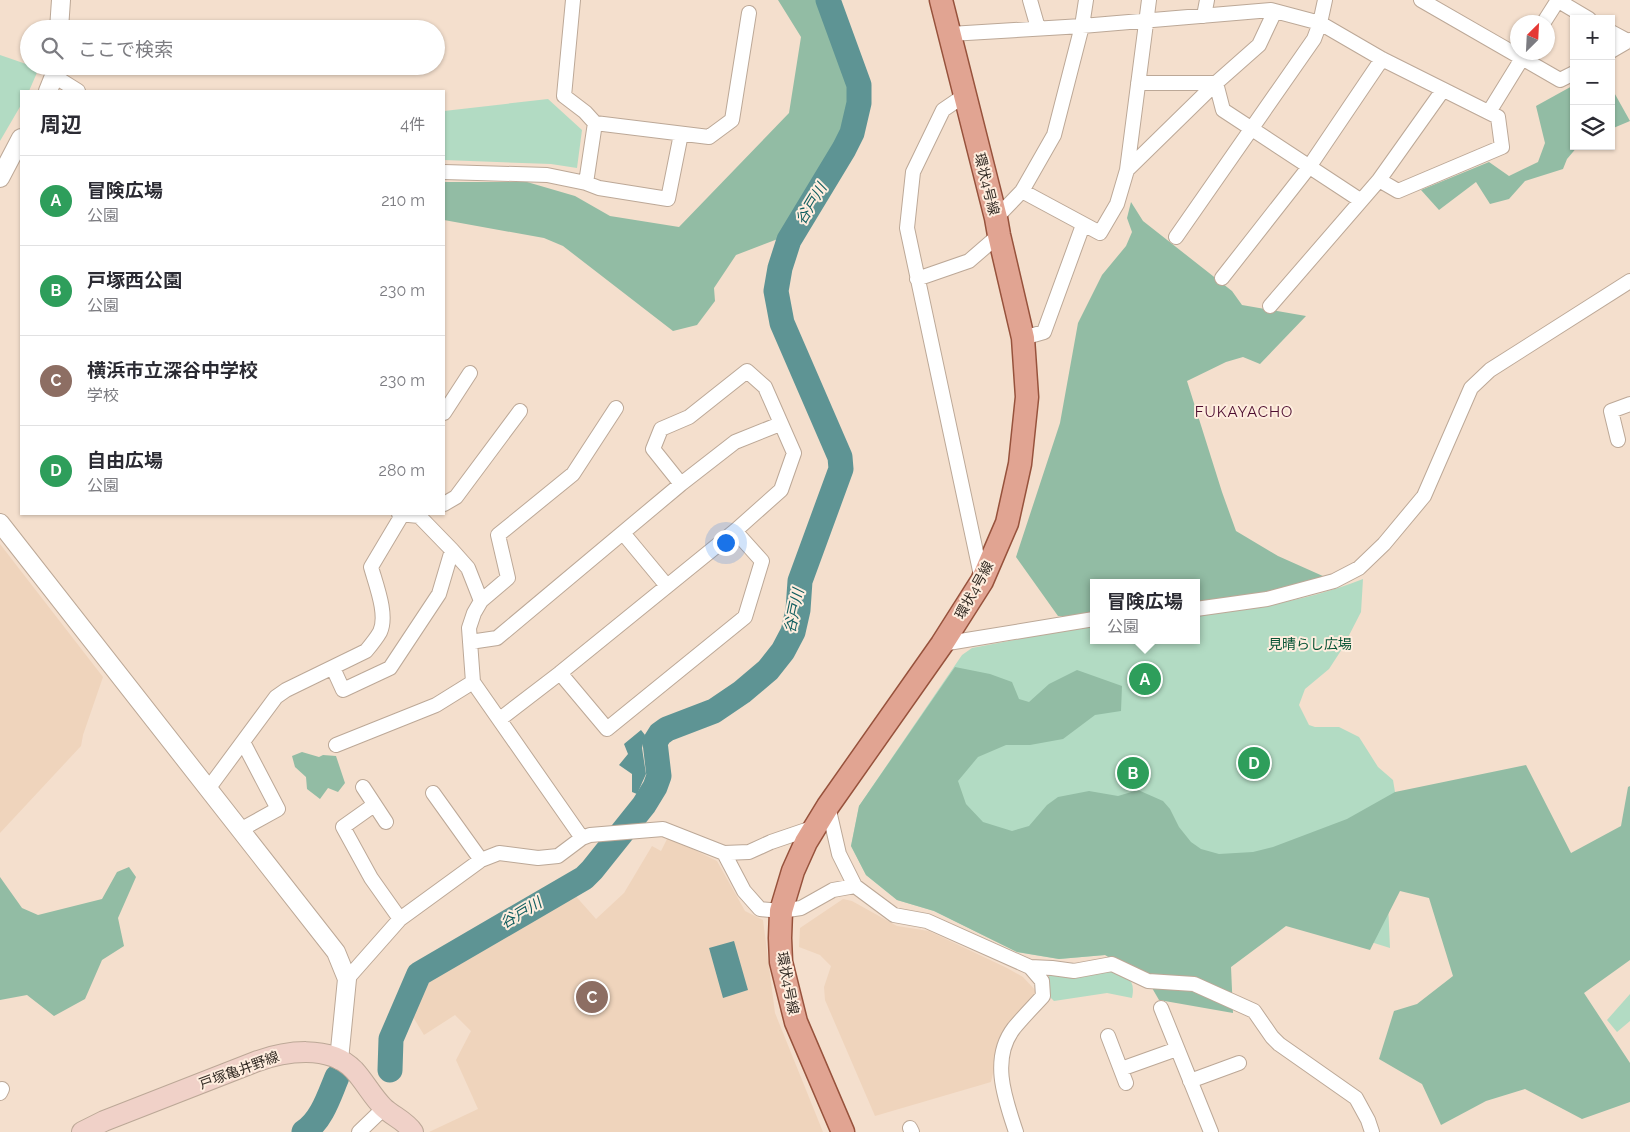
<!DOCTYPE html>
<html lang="ja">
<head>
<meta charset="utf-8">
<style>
	:root { --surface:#fff; --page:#f2f2f3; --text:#2b2b33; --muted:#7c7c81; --line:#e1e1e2; --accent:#2563eb }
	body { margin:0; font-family:Raleway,"Noto Sans JP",sans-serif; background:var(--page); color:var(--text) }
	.controls { position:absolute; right:15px; top:15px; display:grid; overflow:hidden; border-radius:0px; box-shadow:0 1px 4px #0004 }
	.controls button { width:45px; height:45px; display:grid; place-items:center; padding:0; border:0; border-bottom:1px solid var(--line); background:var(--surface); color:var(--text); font:25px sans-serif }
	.compass { position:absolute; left:1510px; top:15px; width:45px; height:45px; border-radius:50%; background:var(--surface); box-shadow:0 1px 4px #0004; rotate:24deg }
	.you { position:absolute; left:725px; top:542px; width:18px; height:18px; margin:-12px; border:4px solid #fff; border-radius:50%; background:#1a73e8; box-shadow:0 0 0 8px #1a73e833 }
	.badge { display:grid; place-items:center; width:32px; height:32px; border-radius:50%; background:var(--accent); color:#fff; font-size:16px; font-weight:700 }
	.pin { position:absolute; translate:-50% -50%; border:2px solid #fff; box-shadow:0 1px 5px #0006 }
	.popup { position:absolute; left:1090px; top:579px; width:110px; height:65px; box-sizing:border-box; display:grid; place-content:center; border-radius:0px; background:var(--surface); filter:drop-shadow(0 1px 4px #0005); font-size:16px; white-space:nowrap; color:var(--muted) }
	.popup b { font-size:19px; color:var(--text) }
	.popup::after { content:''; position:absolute; left:50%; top:100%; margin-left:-10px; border:10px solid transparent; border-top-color:var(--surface) }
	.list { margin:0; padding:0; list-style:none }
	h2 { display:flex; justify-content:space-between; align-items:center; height:65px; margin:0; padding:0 20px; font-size:21px }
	h2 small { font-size:16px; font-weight:400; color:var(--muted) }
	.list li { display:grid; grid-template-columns:32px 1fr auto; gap:15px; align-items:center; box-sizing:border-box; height:90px; padding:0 20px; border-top:1px solid var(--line) }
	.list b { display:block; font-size:19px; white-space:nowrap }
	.list p { margin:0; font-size:16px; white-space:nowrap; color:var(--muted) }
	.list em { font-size:16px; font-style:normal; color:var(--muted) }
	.icon { flex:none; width:28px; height:28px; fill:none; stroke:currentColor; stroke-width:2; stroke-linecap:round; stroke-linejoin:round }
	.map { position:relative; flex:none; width:1630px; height:1132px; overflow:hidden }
	.search { position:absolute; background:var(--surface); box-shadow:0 1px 4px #0004; left:20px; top:20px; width:425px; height:55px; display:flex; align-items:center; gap:12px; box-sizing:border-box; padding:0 18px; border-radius:28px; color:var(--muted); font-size:19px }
	.panel { position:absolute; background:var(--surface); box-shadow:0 1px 4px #0004; left:20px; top:90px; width:425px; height:425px; border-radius:0px }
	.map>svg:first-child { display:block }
	.built { fill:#efd4bc }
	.green { fill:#b2dbc3 }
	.forest { fill:#92bca4 }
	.water { fill:#5e9494 }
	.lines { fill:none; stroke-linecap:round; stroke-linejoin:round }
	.river { stroke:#5e9494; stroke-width:25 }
	.minor-casing { stroke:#bca897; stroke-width:16 }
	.tertiary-casing { stroke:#bca897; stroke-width:20 }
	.secondary-casing { stroke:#bca897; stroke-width:22 }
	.primary-casing { stroke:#97523c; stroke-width:25 }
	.minor { stroke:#fff; stroke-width:14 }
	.tertiary { stroke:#fff; stroke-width:18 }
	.secondary { stroke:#f0d1c8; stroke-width:20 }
	.primary { stroke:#e1a492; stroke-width:22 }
	.labels { text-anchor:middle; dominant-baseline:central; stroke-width:4; stroke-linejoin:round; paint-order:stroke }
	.street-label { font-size:14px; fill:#342c25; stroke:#feedde }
	.park-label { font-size:14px; fill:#065334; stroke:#feedde }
	.water-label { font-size:15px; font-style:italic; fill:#115e5f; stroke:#feedde }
	.neighbourhood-label { font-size:15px; letter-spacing:1px; fill:#4d0d2f; stroke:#feedde }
</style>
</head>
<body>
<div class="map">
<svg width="1630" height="1132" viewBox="0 0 1630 1132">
	<rect width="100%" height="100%" fill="#f4dfcd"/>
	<path class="built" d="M 0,544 L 103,677 L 83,735 L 81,746 L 0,833 Z
		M 668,837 L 717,861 L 745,911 L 763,920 L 775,1013 L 823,1132 L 429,1132 L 478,1109 L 456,1060 L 471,1031 L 455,1015 L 424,1035 L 407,1007 L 415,987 L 440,969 L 556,906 L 573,893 L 596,919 L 624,893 L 652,846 L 661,851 Z
		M 843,899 L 852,901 L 897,926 L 929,931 L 1007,968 L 1023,977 L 1037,992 L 999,1046 L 991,1082 L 875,1116 L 825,1000 L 824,987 L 831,966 L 820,955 L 799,947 L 800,928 Z"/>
	<path class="green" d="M 0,55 L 29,65 L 29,66 L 39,68 L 29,91 L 21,91 L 21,105 L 0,141 Z
		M 548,99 L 582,130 L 577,168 L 551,164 L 444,160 L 444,111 Z
		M 1363,579 L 1361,612 L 1342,649 L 1329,669 L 1305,689 L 1299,705 L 1309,725 L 1315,727 L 1339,727 L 1359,737 L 1378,767 L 1393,780 L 1395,792 L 1388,903 L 1390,948 L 1288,916 L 1105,955 L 1059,959 L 1017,952 L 934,911 L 897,900 L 866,875 L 851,846 L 859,806 L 962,655 L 972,648 L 1081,627 L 1094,626 L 1094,640 L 1196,640 L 1196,615 C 1253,609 1310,600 1363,579 Z
		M 1112,969 C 1127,976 1136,979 1132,998 L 1107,993 L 1054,1001 L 1049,996 L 1049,972 Z
		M 1630,994 L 1630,1021 L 1617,1032 L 1607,1020 Z"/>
	<path class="forest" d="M 778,0 L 827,0 L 853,90 L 854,100 L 847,130 L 814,189 L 783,237 L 736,255 L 714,288 L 715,301 L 697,325 L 673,331 L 563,246 L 544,238 L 444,220 L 444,182 L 527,182 L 575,196 L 610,216 L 679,227 L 789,113 L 801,37 Z
		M 1574,85 L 1574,146 L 1578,146 L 1567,159 L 1563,169 L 1525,181 L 1509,199 L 1490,204 L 1476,182 L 1439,210 L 1421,190 L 1489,162 L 1509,176 L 1538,162 L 1545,143 L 1536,106 Z
		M 1611,87 L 1630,121 L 1611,129 Z
		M 1131,202 L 1143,221 L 1232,291 L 1242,305 L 1306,316 L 1260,364 L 1243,357 L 1226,362 L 1187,381 L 1222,492 L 1236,531 L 1278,556 L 1334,581 L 1196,608 L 1196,583 L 1094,583 L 1094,618 L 1058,616 L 1016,557 L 1060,423 L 1078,323 L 1102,275 L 1126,246 L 1132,232 L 1127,218 Z
		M 955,667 L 990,674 L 1012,682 L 1019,699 L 1029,702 L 1049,684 L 1077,670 L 1122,686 L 1121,711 L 1095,715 L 1063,739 L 1030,745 L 1006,745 L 978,757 L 958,781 L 966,804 L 983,822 L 1012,831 L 1029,826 L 1047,805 L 1058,797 L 1089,791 L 1118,796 L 1138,790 L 1163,801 L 1170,809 L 1179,827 L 1191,842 L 1201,849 L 1219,854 L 1253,852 L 1273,847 L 1347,819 L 1395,792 L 1526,765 L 1571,853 L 1621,826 L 1628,787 L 1630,786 L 1630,960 L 1584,993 L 1630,1063 L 1630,1102 L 1582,1119 L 1525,1089 L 1486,1101 L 1441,1125 L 1422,1084 L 1379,1059 L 1394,1011 L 1417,1004 L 1453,976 L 1429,898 L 1400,891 L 1370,950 L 1286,926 L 1231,967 L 1233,1013 L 1159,1000 L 1148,981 L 1105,955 L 1059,959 L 1017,952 L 934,911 L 897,900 L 866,875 L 851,846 L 859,806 Z
		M 302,752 L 319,757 L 323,755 L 336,756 L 345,783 L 338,792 L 328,788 L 320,799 L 307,789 L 306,777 L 295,767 L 292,756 Z
		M 129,867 L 136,877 L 118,918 L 124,946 L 102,960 L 85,999 L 54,1016 L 27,995 L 0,1000 L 0,877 L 22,908 L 38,915 L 102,899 L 117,872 Z"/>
	<path class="water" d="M 641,730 L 645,735 L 642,748 L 646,774 L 637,794 L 632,792 L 632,774 L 619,765 L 628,754 L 624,744 Z
		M 734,941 L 748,990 L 723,998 L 709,948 Z"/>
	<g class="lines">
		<path class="river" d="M 390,1070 L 391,1039 L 419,974 L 584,878 L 592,870 L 644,805 L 655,787 L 659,776 L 655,742 L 660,734 L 667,729 L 714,711 L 742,692 L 768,670 L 783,651 L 793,632 L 798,610 L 800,581 L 841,469 L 840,457 L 782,323 L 776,291 L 780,268 L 789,240 L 844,149 L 852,133 L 859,103 L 859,85 L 828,0
			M 304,1132 C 322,1120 329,1096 337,1077"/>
		<defs>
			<path id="minor" d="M 1030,0 L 1038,28
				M 1421,0 L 1560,80 L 1574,73
				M 1557,0 L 1589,19
				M 1204,16 L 1207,0
				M 1544,22 L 1558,0
				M 1611,32 L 1628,41
				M 950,34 L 1082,26 L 1271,10 L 1320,23 L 1382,59 L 1498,117 L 1502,147 L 1398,191 L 1379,180
				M 1611,51 L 1630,40
				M 54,76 L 78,91
				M 1138,83 L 1216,83 L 1223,110 L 1360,200
				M 965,95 L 943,110 L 913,172 L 907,228 L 982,580
				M 1489,112 L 1526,52
				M 595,123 L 709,137 L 732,120 L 749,13
				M 1127,170 L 1216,83 L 1259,45 L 1275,11
				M 444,172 L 547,175 L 586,183 L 595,123 L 585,112 L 564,96 L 573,0
				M 586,183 L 599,188 L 668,199 L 681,134
				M 1022,191 L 1100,233 L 1117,204 L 1127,170 L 1149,0
				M 996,218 L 1022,191 L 1054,135 L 1082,26 L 1086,0
				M 1176,237 L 1314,39 L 1320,23 L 1325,0
				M 1222,278 L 1309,167 L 1382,59
				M 917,279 L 969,261 L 999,235
				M 1270,306 L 1379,180 L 1443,90
				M 1023,338 L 1044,332 L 1083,225
				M 444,413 L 470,373
				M 1618,440 L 1611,411 L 1630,404
				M 444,504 L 456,497 L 520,411
				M 399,514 L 419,516 L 452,550 L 468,568 L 481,601 L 474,613 L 469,628 L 473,682 L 582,838
				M 623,533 L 667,586
				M 481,601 L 508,578 L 498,535 L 573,474 L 616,408
				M 1196,609 L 1267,599 L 1334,581 L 1359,568 L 1384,544 L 1424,496 L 1471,388 L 1490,370 L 1630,281
				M 470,642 L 497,638 L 681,484 L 735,442 L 780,424
				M 942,644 L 1094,619
				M 333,668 L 343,690 L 390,668 L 439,594 L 452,550
				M 560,673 L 607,729 L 745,617 L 762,561 L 735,531
				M 500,719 L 560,673 L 735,531 L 781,490 L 794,453 L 765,387 L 747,371 L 689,417 L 661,429 L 653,449 L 681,484
				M 336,745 L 436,705 L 473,682
				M 363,787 L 386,822
				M 208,789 L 276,697 L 286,690 L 366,651 C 371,645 376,639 380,632 C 388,615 376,585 371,567 L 402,515
				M 433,793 L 481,860
				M 374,805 L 343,827 L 371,878 L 400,919
				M 828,806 L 839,854 L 855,886
				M 240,830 L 278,809 L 243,742
				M 724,853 L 744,891 L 760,909 L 781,911 L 801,908 L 833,890 L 855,886 L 894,915 L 927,921 L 1030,967 L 1042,981 L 1043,996 C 1033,1007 1023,1017 1014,1028 C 990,1059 1005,1099 1016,1132
				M 1030,967 L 1052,968 L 1074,971 L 1112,964 L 1148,981 L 1194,984 L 1254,1011 L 1272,1037 L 1279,1044 L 1356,1098 L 1368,1120 L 1372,1132
				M 347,979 L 400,919 L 481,860 L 499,853 L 538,858 L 558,856 L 582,838 L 590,835 L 663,829 L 724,853 L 749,852 L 771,842 L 815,827
				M 1161,1008 L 1211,1132
				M 1108,1036 L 1126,1083
				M 1121,1069 L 1177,1049
				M 1190,1081 L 1239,1063
				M 0,1093 L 2,1089
				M 910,1128 L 912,1132
				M 359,1132 L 384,1108"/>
			<path id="tertiary" d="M 59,29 L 61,0
				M 48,91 L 54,76 L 56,66
				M 0,178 L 21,138
				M 0,523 L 336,952 L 347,979 L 339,1060"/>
			<path id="secondary" d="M 82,1132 L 104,1121 L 255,1062 C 285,1051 329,1044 354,1070 C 365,1082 372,1096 383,1107 C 392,1116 406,1121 413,1132"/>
			<path id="primary" d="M 843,1132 L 796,1022 L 781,962 L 780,938 L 781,911 L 793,871 L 806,842 L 828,806 L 942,644 L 982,581 L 1007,523 L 1020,464 L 1027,397 L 1023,338 L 999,235 L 996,218 L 941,0"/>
		</defs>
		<use href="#minor" class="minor-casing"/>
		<use href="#tertiary" class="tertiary-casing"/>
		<use href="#secondary" class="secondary-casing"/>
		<use href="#primary" class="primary-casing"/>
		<use href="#minor" class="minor"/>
		<use href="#tertiary" class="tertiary"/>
		<use href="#secondary" class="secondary"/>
		<use href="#primary" class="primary"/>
	</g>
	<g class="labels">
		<g class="street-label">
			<text transform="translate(987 184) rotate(76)">環状4号線</text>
			<text transform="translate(974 590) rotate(-61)">環状4号線</text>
			<text transform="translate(788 983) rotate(79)">環状4号線</text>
			<text transform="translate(239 1070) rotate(-20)">戸塚亀井野線</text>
		</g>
		<g class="park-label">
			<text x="1310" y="644">見晴らし広場</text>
		</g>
		<g class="water-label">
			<text transform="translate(811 204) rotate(-59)">谷戸川</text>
			<text transform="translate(794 611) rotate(-78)">谷戸川</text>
			<text transform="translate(521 913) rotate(-31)">谷戸川</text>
		</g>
		<g class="neighbourhood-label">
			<text x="1244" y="412">FUKAYACHO</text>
		</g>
	</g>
</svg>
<div class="controls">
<button>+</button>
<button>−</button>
<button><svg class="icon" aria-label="layers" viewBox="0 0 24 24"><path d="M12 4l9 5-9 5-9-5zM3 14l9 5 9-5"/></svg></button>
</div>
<svg class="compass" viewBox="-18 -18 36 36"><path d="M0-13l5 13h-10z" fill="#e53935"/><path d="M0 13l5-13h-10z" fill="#7c7c81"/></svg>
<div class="you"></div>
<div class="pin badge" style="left:1145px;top:679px;background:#2e9e5b">A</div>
<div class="popup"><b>冒険広場</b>公園</div>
<div class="pin badge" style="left:1133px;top:773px;background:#2e9e5b">B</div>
<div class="pin badge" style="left:592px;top:997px;background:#8d6e63">C</div>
<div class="pin badge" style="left:1254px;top:763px;background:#2e9e5b">D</div>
<div class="search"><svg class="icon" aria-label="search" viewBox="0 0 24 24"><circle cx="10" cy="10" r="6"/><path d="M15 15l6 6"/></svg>ここで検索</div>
<section class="panel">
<h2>周辺<small>4件</small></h2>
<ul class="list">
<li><span class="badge" style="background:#2e9e5b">A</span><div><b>冒険広場</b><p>公園</p></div><em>210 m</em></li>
<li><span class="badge" style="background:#2e9e5b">B</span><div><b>戸塚西公園</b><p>公園</p></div><em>230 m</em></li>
<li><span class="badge" style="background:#8d6e63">C</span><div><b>横浜市立深谷中学校</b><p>学校</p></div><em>230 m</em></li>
<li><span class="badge" style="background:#2e9e5b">D</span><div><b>自由広場</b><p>公園</p></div><em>280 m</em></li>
</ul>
</section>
</div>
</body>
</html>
